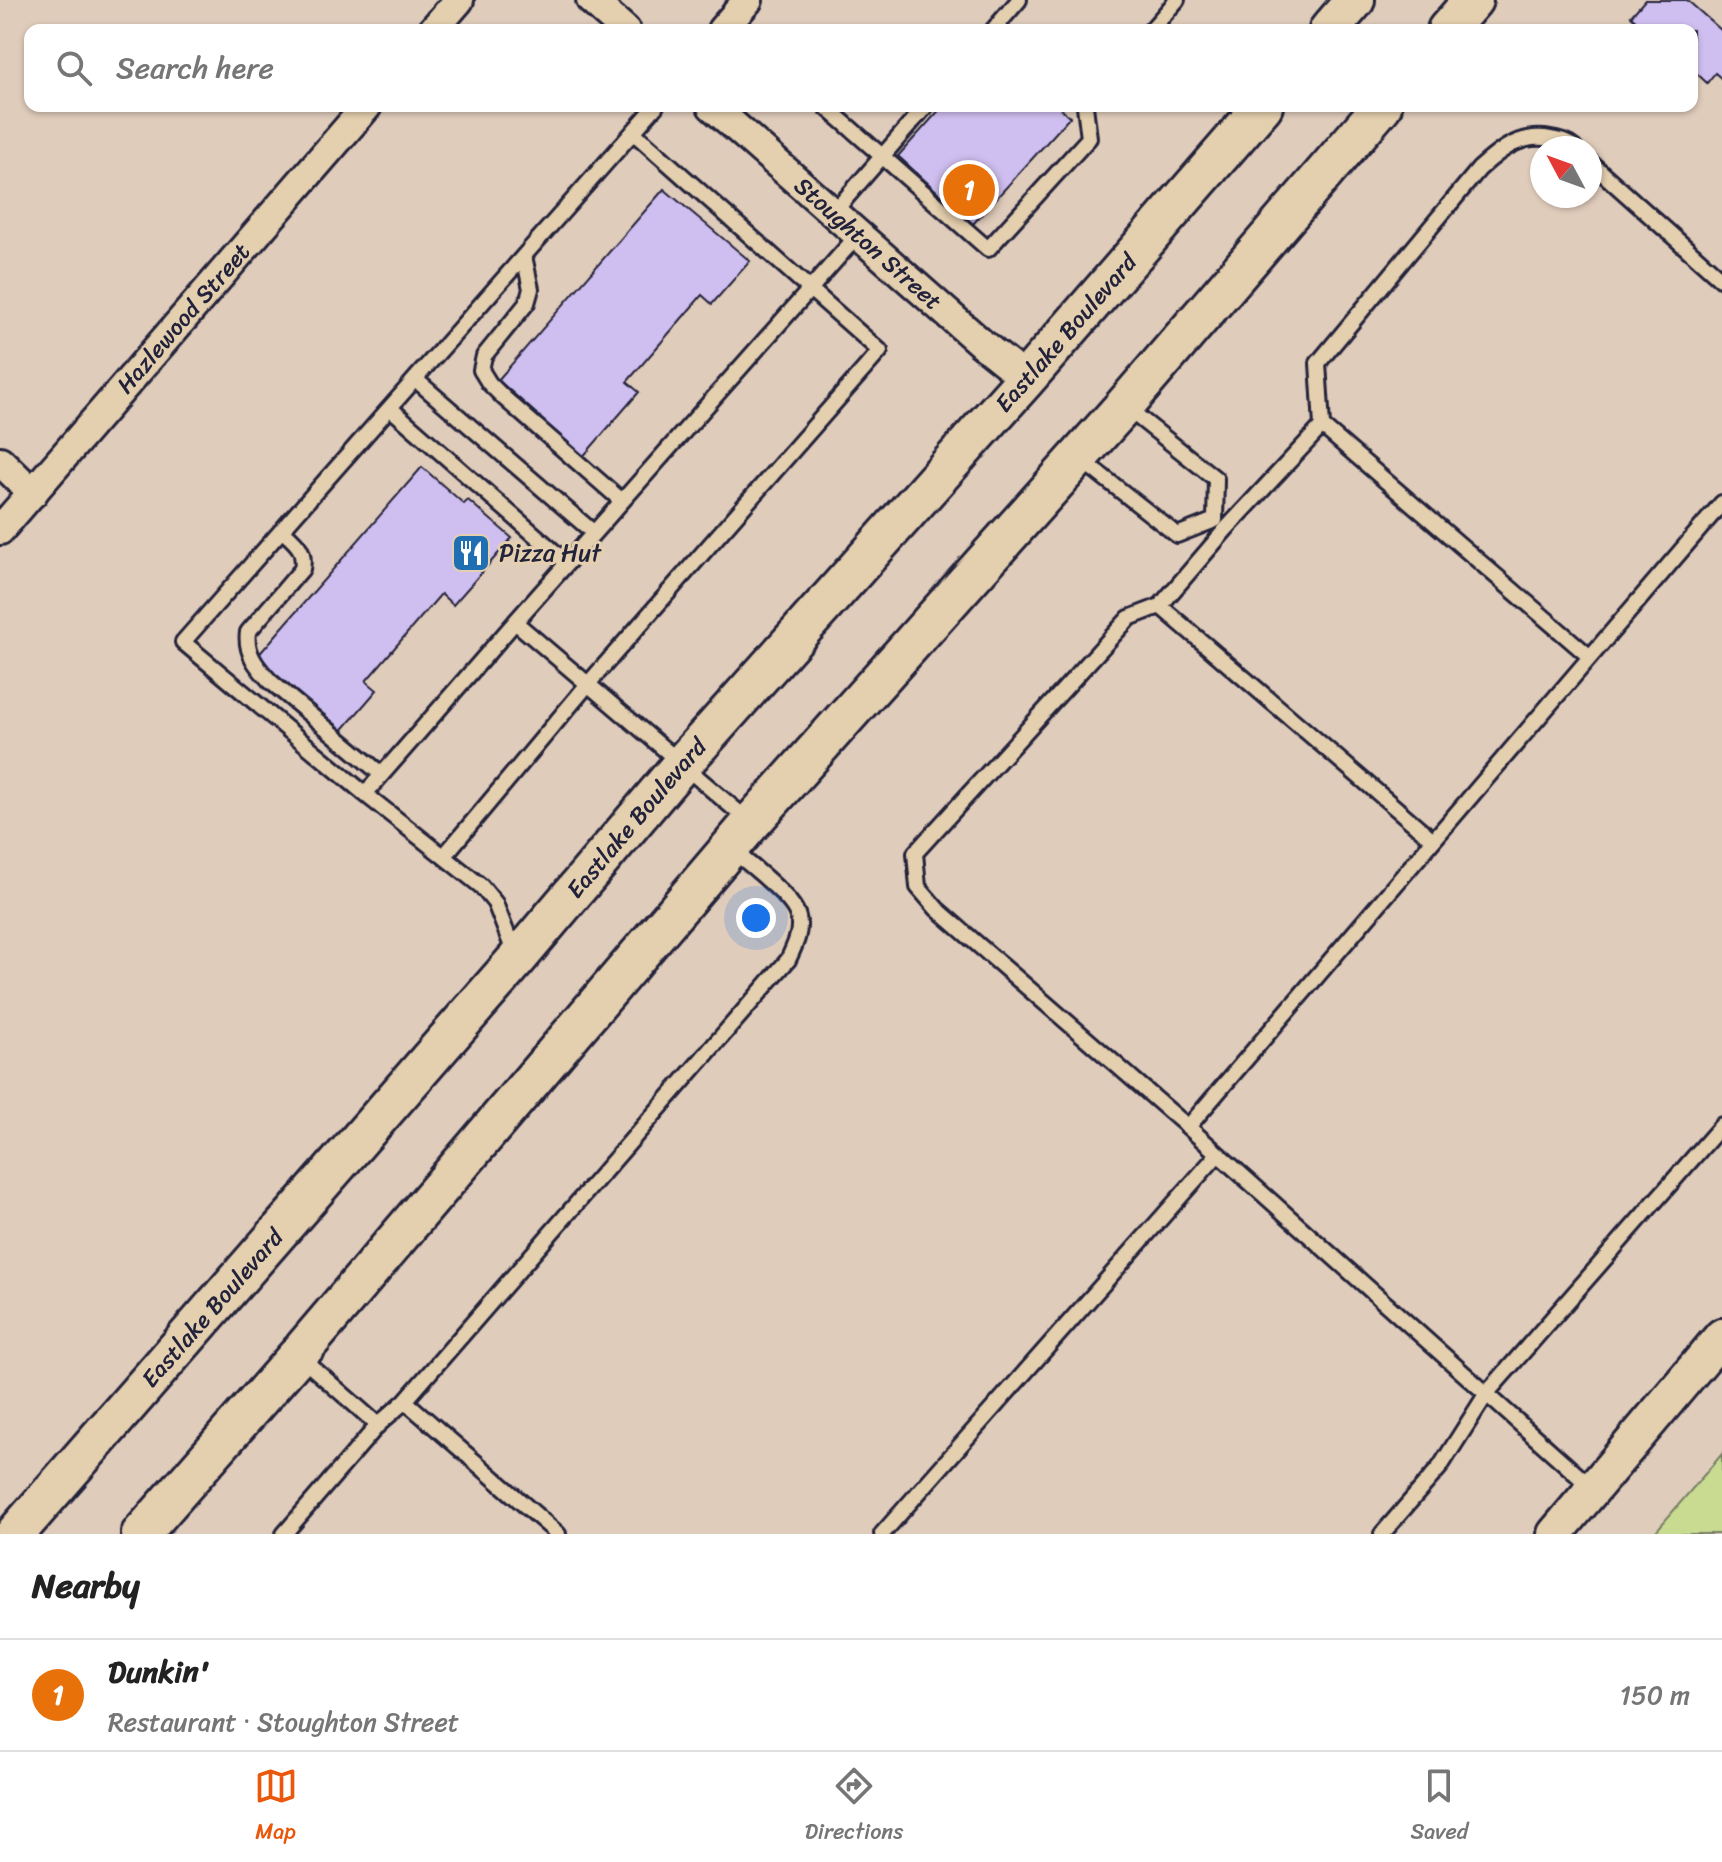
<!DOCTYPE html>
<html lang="en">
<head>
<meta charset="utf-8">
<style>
	:root { --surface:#fff; --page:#f6f6f6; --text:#222; --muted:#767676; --line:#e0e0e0; --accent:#ea580c }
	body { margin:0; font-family:Sriracha,sans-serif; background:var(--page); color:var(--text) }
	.compass { position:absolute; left:1530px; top:136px; width:72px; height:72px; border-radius:50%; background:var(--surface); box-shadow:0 2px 6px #0004; rotate:311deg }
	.you { position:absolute; left:756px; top:918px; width:28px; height:28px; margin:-20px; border:6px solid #fff; border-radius:50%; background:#1a73e8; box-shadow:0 0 0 12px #1a73e833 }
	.badge { display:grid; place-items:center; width:52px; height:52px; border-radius:50%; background:var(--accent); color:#fff; font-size:26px; font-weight:700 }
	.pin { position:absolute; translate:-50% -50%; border:4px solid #fff; box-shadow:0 2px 8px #0006 }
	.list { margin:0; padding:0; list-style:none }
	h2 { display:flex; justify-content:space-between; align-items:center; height:104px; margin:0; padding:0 32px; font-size:34px }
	h2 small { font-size:26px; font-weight:400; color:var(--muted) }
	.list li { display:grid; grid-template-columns:52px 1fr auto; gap:24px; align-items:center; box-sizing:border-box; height:112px; padding:0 32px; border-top:2px solid var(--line) }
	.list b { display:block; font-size:30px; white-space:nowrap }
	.list p { margin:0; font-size:26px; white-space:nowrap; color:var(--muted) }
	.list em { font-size:26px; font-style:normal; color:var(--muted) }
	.icon { flex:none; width:44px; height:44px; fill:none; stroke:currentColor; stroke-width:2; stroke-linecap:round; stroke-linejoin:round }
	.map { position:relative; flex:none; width:1722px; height:1534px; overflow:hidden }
	.search { position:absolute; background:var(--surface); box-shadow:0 2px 6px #0004; left:24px; right:24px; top:24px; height:88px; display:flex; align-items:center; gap:20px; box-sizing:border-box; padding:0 28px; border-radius:16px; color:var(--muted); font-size:30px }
	.sheet { height:216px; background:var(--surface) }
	nav { display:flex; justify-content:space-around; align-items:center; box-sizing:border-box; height:112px; border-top:2px solid var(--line); background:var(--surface); font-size:22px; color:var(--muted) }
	nav a { display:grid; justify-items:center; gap:4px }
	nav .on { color:var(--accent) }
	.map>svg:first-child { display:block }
	.green { fill:#c8db90; stroke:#757e66; stroke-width:2 }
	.building { fill:#cfbff0; stroke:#22223b; stroke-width:2 }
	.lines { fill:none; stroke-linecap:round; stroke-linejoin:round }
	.service-casing { stroke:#22223b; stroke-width:20 }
	.minor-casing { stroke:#22223b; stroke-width:34 }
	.tertiary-casing { stroke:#22223b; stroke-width:40 }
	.secondary-casing { stroke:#22223b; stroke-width:44 }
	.service { stroke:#e4cfae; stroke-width:14 }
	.minor { stroke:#e4cfae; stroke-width:28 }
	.tertiary { stroke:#e4cfae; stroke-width:34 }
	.secondary { stroke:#e4cfae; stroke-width:38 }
	.labels { text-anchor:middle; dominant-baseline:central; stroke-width:6; stroke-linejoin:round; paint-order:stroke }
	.street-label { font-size:24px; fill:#22223b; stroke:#e4cfae }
	.poi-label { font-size:24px; fill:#22223b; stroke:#e4cfae; text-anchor:start }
</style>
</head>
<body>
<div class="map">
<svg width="1722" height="1534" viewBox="0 0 1722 1534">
	<rect width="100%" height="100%" fill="#e0ccbb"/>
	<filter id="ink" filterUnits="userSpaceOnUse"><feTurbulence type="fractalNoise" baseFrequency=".0125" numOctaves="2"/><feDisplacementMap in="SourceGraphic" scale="16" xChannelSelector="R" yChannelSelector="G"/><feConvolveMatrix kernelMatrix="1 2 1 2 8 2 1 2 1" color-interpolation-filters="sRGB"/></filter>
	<g filter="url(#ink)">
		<path class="green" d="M 1722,1454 L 1722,1534 L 1656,1534 L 1656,1531 Z"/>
		<path class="building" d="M 1645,0 L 1687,0 L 1722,31 L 1722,79 L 1715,73 L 1707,83 L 1692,69 L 1692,30 L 1647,30 L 1631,16 Z
			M 943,106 L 1058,106 L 1070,117 L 973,224 L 898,156 Z
			M 664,189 L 750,261 L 712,304 L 702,295 L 627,382 L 639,392 L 581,459 L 536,421 L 540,417 L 498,380 Z
			M 422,467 L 464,504 L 468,500 L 512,538 L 453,605 L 441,594 L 366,681 L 377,690 L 339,734 L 256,658 Z"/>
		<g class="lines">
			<defs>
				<path id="service" d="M 993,30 L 1019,0
					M 1151,30 L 1177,0
					M 825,106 L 988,249 L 1089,138 L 1085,106
					M 1574,148 C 1567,142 1560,141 1551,139 C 1521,133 1501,149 1479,169 L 1318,363 L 1322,426 L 1226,529 L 1160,606 L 1129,618 L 915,853 L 918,887 L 937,909 L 1188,1127 L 1722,503
					M 1590,162 L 1722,280
					M 833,213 L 926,106
					M 524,256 L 531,289 L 527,303 L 484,356 L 481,370 L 489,383 L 504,398 L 622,501
					M 415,379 L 594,533
					M 390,408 L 567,563
					M 1127,408 L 1216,479 L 1215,520
					M 1322,426 L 1590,657
					M 1078,457 L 1177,535 L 1215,520
					M 282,530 C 295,542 306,549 302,569 L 248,632 C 245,653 257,667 270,681 L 381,774
					M 1160,606 L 1433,840
					M 365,794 L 515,622
					M 751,823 L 515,622 L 858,235
					M 444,856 L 588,684 L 880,351 L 633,132
					M 516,957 L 495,903 L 481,886 L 365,794 L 183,642 L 656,106
					M 1188,1127 L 1593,1489
					M 298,1355 L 378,1425 L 405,1401 L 558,1534
					M 405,1401 L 788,960 C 794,947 802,932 798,917 C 794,897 746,862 730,848
					M 284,1534 L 378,1425
					M 882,1534 L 1218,1154
					M 1382,1534 L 1440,1467 L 1487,1393 L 1722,1125"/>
				<g id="minor">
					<path d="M 591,0 L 625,30"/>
					<path d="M 433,30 L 459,0"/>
					<path d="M 722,30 L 748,0"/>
					<path id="s1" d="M 712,106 L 981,343 L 1026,379"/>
					<path d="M 0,461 L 33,493"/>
					<path id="s2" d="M 0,530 L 367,106"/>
				</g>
				<path id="tertiary" d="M 1555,1534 L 1722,1336"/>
				<g id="secondary">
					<path d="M 1329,30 L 1355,0"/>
					<path d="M 1447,30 L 1473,0"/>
					<path id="s3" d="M 15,1534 L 517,959 L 682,764 L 1026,379 L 1263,106"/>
					<path d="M 141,1534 L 298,1355 L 751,823 L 1124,406 L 1382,106"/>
				</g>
			</defs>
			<use href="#service" class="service-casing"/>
			<use href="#minor" class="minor-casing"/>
			<use href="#tertiary" class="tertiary-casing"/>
			<use href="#secondary" class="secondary-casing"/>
			<use href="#service" class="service"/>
			<use href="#minor" class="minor"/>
			<use href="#tertiary" class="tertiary"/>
			<use href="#secondary" class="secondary"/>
		</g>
	</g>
	<defs>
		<symbol id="restaurant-square" viewBox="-11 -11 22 22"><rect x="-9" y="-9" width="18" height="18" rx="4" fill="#1f6fb2" stroke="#e4cfae"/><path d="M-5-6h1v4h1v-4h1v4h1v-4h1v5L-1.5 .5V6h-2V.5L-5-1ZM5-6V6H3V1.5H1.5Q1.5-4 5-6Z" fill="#fff"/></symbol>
	</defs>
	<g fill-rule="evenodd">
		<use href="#restaurant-square" x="449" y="531" width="44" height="44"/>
	</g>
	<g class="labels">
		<g class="street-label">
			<text stroke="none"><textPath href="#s1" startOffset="208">Stoughton Street</textPath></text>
			<text stroke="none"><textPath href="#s2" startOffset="280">Hazlewood Street</textPath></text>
			<text stroke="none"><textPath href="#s3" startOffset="1596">Eastlake Boulevard</textPath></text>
			<text stroke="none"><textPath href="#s3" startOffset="948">Eastlake Boulevard</textPath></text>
			<text stroke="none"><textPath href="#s3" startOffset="300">Eastlake Boulevard</textPath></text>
		</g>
		<g class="poi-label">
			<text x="499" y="553">Pizza Hut</text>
		</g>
	</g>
</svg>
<svg class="compass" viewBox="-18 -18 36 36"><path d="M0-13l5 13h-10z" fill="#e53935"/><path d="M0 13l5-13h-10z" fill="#767676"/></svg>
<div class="you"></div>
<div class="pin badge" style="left:969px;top:190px;background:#e8710a">1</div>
<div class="search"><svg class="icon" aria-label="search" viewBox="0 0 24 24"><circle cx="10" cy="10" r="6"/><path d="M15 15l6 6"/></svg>Search here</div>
</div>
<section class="sheet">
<h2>Nearby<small></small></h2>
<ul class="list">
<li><span class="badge" style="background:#e8710a">1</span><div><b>Dunkin'</b><p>Restaurant · Stoughton Street</p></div><em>150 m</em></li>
</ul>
</section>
<nav>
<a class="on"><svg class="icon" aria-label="map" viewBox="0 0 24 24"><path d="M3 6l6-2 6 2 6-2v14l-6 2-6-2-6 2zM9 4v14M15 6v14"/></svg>Map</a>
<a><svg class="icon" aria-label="directions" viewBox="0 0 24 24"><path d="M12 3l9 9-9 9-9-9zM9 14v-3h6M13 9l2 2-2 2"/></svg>Directions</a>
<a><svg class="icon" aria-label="saved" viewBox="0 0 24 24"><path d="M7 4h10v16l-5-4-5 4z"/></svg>Saved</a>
</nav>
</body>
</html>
